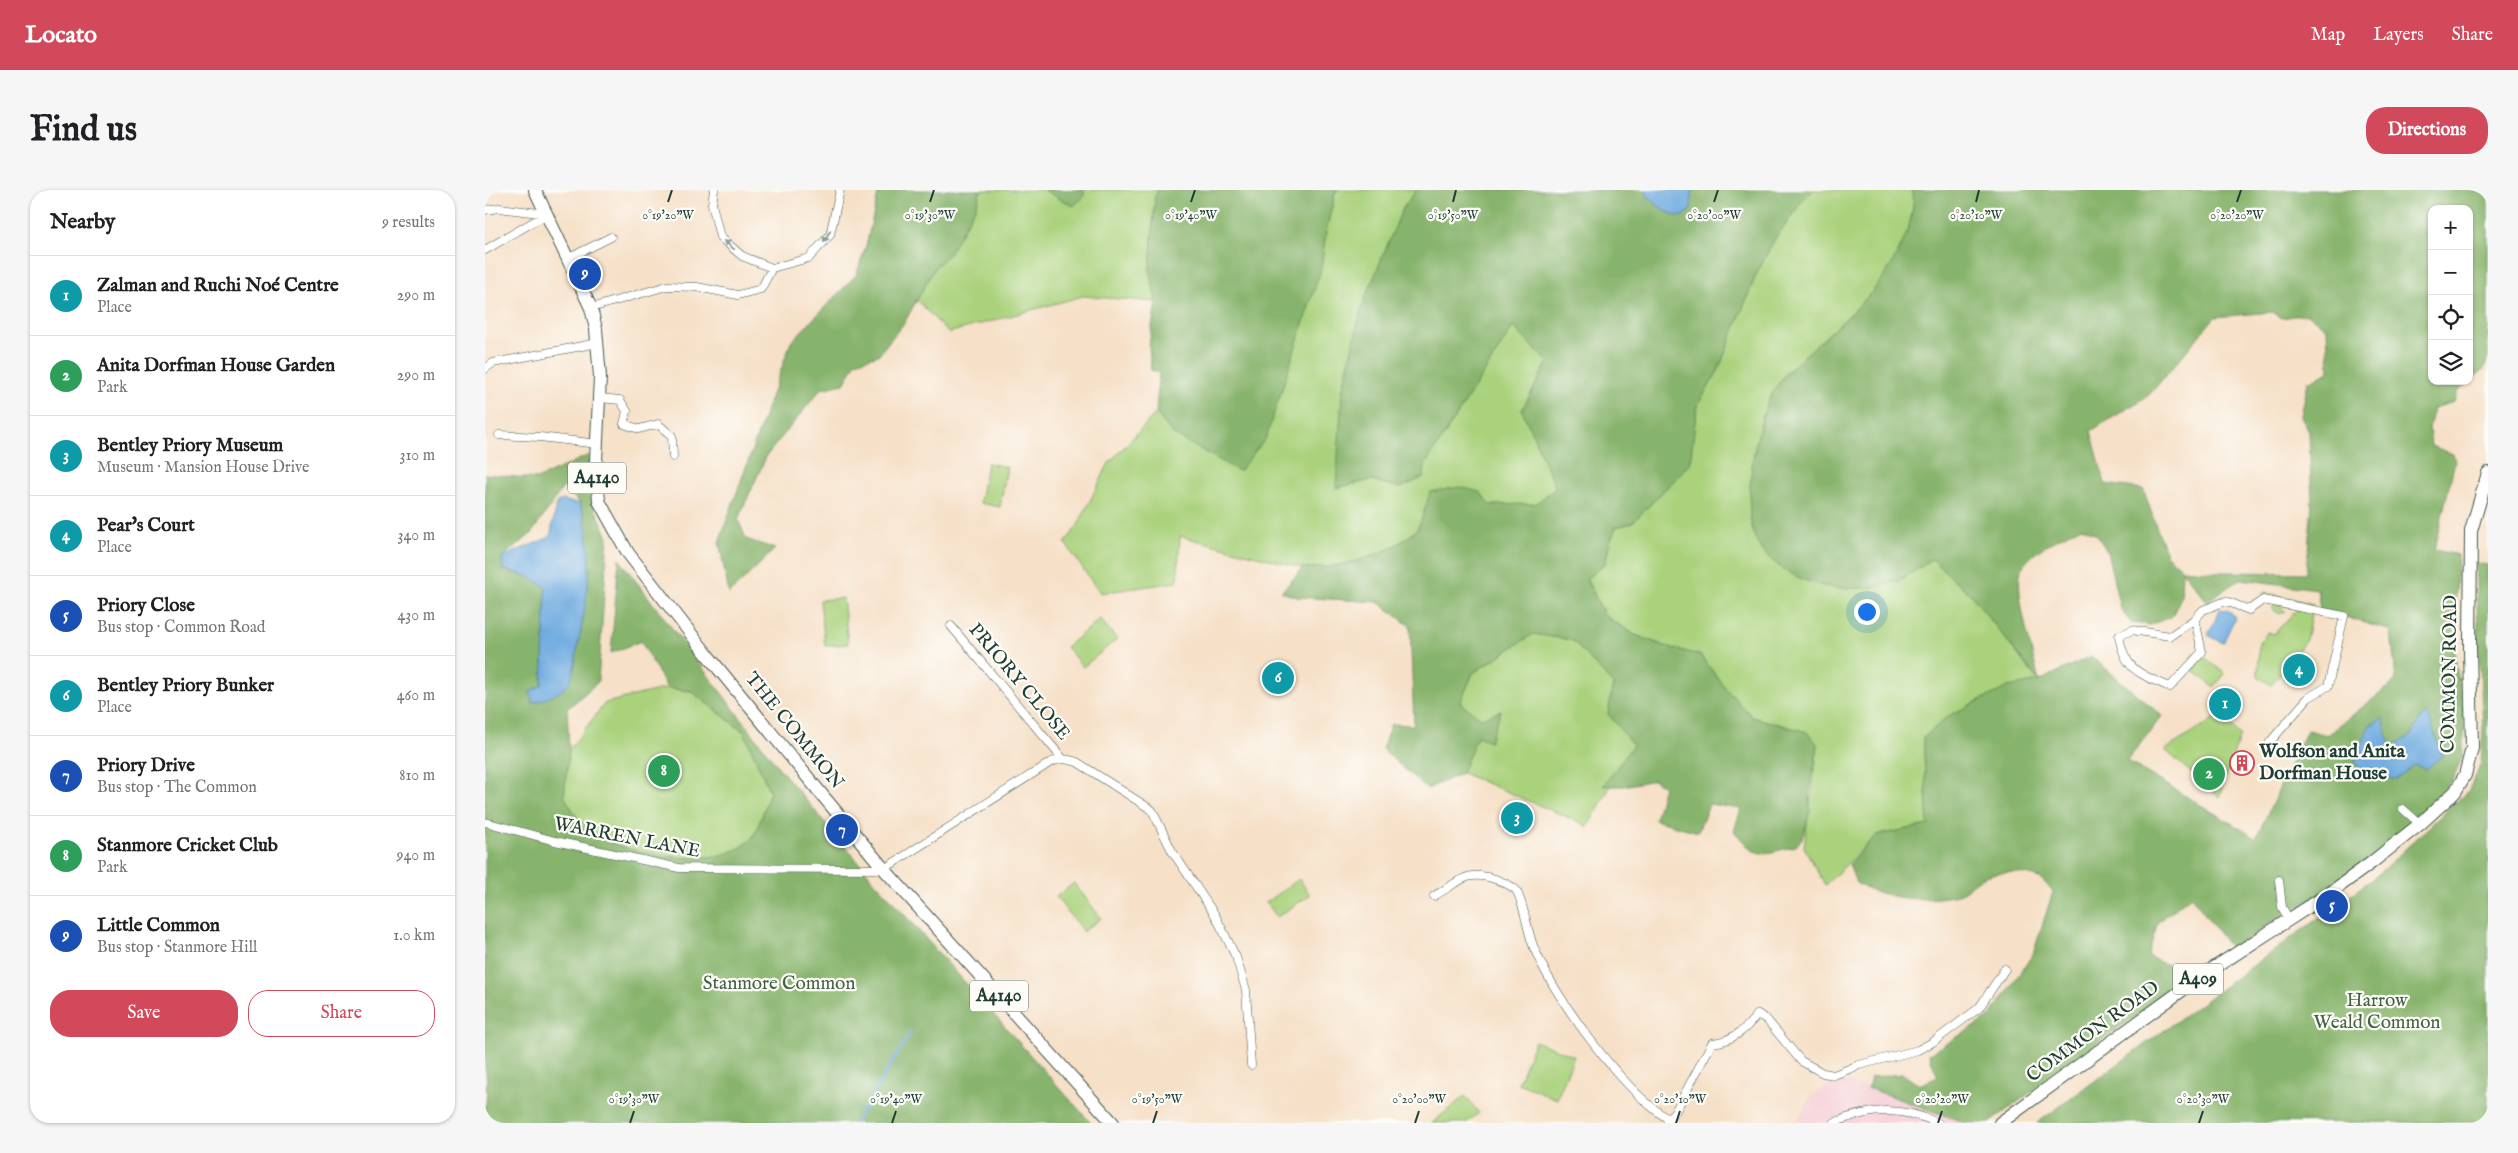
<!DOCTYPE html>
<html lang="en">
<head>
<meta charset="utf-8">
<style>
	:root { --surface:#fff; --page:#f6f6f6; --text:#202124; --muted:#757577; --line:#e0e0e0; --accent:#d1495b }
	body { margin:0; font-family:"IM FELL English",serif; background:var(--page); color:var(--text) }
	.controls { position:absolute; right:15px; top:15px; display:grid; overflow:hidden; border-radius:10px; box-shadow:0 1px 4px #0004 }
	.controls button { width:45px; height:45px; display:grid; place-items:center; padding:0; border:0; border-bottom:1px solid var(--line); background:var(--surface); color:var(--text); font:25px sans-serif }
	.you { position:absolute; left:1381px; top:421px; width:18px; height:18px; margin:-12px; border:4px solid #fff; border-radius:50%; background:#1a73e8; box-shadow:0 0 0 8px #1a73e833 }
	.badge { display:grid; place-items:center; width:32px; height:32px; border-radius:50%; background:var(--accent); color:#fff; font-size:16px; font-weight:700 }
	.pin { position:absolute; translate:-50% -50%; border:2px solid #fff; box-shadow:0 1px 5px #0006 }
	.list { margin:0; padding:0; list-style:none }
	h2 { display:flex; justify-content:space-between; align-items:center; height:65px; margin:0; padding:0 20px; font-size:21px }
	h2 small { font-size:16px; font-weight:400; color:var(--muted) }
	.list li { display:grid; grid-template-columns:32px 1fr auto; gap:15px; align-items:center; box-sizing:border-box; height:80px; padding:0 20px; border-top:1px solid var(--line) }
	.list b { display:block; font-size:19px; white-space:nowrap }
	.list p { margin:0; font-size:16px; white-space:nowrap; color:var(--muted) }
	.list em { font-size:16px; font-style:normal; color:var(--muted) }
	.actions { display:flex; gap:10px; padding:15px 20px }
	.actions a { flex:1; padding:11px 0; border:1px solid var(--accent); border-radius:20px; text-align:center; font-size:18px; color:var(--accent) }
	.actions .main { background:var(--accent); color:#fff }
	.icon { flex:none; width:28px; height:28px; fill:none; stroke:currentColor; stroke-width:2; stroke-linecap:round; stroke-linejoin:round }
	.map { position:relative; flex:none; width:2003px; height:933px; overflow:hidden; border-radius:20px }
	header { display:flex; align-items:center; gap:30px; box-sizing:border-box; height:70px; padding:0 25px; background:var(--accent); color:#fff }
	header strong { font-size:24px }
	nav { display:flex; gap:28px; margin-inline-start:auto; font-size:18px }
	.intro { display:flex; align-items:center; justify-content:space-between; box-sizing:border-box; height:120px; padding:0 30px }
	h1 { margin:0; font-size:35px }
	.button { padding:12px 22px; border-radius:20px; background:var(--accent); color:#fff; font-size:18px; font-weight:700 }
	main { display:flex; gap:30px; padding:0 30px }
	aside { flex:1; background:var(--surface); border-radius:20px; box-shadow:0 1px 4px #0004 }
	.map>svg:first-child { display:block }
	.built { fill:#f6cfd5 }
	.green { fill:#aad27d; stroke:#648858 }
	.forest { fill:#87b46c; stroke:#537850; fill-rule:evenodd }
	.water { fill:#6fabe0; stroke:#47748a }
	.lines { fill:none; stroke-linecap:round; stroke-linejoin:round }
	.stream { stroke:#6fabe0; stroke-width:2.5 }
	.street-casing { stroke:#3f554a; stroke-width:9 }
	.primary-casing { stroke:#3f554a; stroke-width:14 }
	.street { stroke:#fff; stroke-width:8 }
	.primary { stroke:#fff; stroke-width:12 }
	.oneway { fill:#8f9e9a }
	.ticks { fill:none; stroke:#1f3d34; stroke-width:2 }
	.labels { text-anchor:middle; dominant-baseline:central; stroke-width:4.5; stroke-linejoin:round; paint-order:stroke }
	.shield { fill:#fdfcf7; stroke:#62766e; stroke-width:1 }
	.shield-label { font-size:18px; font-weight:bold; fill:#1f3d34 }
	.street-label { font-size:19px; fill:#1f3d34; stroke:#fdfcf7 }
	.poi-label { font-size:19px; font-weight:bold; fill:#1f3d34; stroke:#fdfcf7; text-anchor:start }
	.park-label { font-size:19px; fill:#426246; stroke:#fdfcf7 }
	.ticks-label { font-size:12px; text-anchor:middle; fill:#1f3d34; stroke:#fdfcf7; stroke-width:4.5; stroke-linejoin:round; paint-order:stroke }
</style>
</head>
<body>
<header>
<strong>Locato</strong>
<nav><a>Map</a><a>Layers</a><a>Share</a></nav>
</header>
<div class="intro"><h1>Find us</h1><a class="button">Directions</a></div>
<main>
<aside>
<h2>Nearby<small>9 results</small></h2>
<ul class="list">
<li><span class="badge" style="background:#0f9aa8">1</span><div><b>Zalman and Ruchi Noé Centre</b><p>Place</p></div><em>290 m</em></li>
<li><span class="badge" style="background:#2e9e5b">2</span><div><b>Anita Dorfman House Garden</b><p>Park</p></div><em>290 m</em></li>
<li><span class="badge" style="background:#0f9aa8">3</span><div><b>Bentley Priory Museum</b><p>Museum · Mansion House Drive</p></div><em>310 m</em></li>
<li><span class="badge" style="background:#0f9aa8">4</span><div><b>Pear's Court</b><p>Place</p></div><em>340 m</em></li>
<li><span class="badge" style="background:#1a4fb4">5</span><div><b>Priory Close</b><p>Bus stop · Common Road</p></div><em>430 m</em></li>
<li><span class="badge" style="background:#0f9aa8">6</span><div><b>Bentley Priory Bunker</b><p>Place</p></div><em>460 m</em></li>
<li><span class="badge" style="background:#1a4fb4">7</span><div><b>Priory Drive</b><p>Bus stop · The Common</p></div><em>810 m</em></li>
<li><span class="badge" style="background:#2e9e5b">8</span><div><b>Stanmore Cricket Club</b><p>Park</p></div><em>940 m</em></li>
<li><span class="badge" style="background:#1a4fb4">9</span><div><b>Little Common</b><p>Bus stop · Stanmore Hill</p></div><em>1.0 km</em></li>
</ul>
<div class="actions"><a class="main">Save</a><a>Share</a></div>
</aside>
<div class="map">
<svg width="2003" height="933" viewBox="0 0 2003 933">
	<rect width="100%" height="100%" fill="#fdfcf7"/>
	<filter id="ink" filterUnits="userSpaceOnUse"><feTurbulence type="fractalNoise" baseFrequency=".02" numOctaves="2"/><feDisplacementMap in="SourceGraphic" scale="10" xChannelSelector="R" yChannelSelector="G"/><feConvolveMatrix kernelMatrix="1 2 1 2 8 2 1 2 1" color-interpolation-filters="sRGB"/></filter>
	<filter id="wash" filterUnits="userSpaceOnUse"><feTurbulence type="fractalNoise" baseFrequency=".0096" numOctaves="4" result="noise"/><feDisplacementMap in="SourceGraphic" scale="20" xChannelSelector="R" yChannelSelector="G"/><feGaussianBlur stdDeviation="1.12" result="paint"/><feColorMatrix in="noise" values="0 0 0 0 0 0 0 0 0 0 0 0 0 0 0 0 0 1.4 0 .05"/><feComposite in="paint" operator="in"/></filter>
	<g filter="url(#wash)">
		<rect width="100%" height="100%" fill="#f6e0c7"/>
		<path class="built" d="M 1353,889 L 1383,898 L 1481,933 L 1312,933 L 1325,907 Z"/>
		<path class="green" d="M 496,0 L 673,0 L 670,7 L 665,79 L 671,112 L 598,106 L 463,143 L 431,109 L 451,76 L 464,64 L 491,16 Z
			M 853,0 L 931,0 L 917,20 L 851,298 L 886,290 L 915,298 L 939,287 L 940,275 L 1028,137 L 1063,172 L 1037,220 L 1071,298 L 1050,314 L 1005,315 L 995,302 L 946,302 C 942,311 937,336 930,341 C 904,366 852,379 818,378 L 695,346 L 692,392 L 615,403 L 580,353 L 593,335 L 624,273 L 671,223 L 689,245 L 804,175 L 836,79 L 841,41 L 850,3 Z
			M 1328,0 L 1428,0 L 1429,14 L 1422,45 L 1408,75 L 1389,102 L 1300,184 L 1277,226 L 1268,269 L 1265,316 L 1413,392 L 1447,369 L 1487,406 L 1554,492 C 1508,500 1473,517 1438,548 L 1443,635 L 1392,645 L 1340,695 L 1319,657 L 1333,555 L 1322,542 L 1267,527 L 1242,500 L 1215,465 L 1183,457 L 1150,445 L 1120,426 L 1101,388 L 1120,374 L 1124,355 L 1131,337 L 1147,333 L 1204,274 L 1212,216 L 1233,181 L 1271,85 L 1289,50 L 1318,10 Z
			M 502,273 L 522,277 L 515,317 L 495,313 Z
			M 1779,402 L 1828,414 L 1821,450 L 1786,495 L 1773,486 L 1774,453 L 1783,442 L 1789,444 L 1813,418 L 1792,414 L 1800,421 L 1795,424 L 1787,419 L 1791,413 L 1778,410 Z
			M 358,408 L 363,454 L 340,456 L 335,410 Z
			M 615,429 L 632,449 L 598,477 L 581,457 Z
			M 1048,444 L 1087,450 L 1133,492 L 1149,555 L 1102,638 L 1099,634 L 977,583 L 992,542 L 975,513 L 988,483 Z
			M 1717,465 L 1740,484 L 1729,497 L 1706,479 Z
			M 182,498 L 206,501 L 259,542 L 285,602 C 280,615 276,633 269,645 C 243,685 136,665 104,641 C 94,633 86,617 79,607 L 84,560 L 120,513 Z
			M 1735,525 L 1755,545 L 1734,607 L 1680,560 Z
			M 814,689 L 825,705 L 792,727 L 781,712 Z
			M 589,693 L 616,728 L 598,742 L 571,707 Z
			M 1050,851 L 1089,866 L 1072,909 L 1033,893 Z
			M 980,906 L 994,923 L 981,933 L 947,933 Z"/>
		<path class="forest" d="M 394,0 L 496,0 L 491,16 L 464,64 L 451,76 L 419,133 L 393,165 L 371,172 L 359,194 L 336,199 L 282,265 L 253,329 L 261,349 L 290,359 L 244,404 L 234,352 L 306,152 L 371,85 L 381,56 Z
			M 559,0 L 599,0 L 599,7 L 588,16 Z
			M 673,0 L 853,0 L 850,3 L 841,41 L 836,79 L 781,248 L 754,281 L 689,245 L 671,223 L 674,183 L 666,180 L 664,155 L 671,112 L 665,79 L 670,7 Z
			M 931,0 L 1159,0 C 1166,13 1181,23 1196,27 L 1205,21 L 1208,0 L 1328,0 L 1318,10 L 1289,50 L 1271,85 L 1233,181 L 1212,216 L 1205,274 L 1147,333 L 1131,337 L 1124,355 L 1120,374 L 1101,389 L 1120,426 L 1150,445 L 1183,457 L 1215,465 L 1242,500 L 1267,527 L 1322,542 L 1333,555 L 1324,604 L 1325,621 L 1318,647 L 1311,656 L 1279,664 L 1266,660 L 1249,641 L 1256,619 L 1224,614 L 1213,642 L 1170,630 L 1179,596 L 1169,590 L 1139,596 L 1118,596 L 1148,555 L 1123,524 L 1128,494 L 1087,450 L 1048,444 L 988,483 L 975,513 L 996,528 L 1016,521 L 1005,551 L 992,546 L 977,583 L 942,599 L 897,559 L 906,534 L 929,535 L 925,436 L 893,412 L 812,407 L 796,402 L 818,378 C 852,379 904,366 930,341 C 936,336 942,311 945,302 L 975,297 L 995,302 L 1005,315 L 1050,314 L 1071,298 L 1037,220 L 1063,172 L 1028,137 L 940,275 L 939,287 L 915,298 L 886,290 L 851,298 L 857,202 L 877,116 L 917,20 Z
			M 1428,0 L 2003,0 L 2003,167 L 1999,179 L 1972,202 L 1969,212 L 1949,218 L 1944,238 L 1946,256 L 1968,264 L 1970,271 L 1949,360 L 1973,365 L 1968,455 L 1978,519 L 1979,549 L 1977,568 L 1967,590 L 1933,628 L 1854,694 L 1787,732 L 1747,760 L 1706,706 L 1673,732 L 1663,765 C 1678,778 1692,772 1709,787 L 1628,842 L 1504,933 L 1481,933 L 1383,898 L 1386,887 L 1418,884 L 1434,895 L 1453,887 L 1444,864 L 1505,827 L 1548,764 L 1568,702 C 1564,698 1559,690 1554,688 C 1539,682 1517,680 1501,686 C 1490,690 1481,703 1468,706 C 1434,712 1402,709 1371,693 L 1364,674 L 1392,645 L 1443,635 L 1438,548 L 1463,526 L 1523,497 L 1554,491 L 1487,406 L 1447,369 C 1409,395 1402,399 1356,398 C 1324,397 1285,378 1271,350 C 1255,319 1271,231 1288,202 C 1298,185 1312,173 1326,160 C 1360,129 1396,101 1415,58 C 1424,40 1430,20 1428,0 ZM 1947,19 L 1984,19 L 1984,191 L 1947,191 ZM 1788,122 L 1796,128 L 1823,124 L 1842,139 L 1844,182 L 1823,192 L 1816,226 L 1824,242 L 1827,314 L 1821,383 L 1735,382 L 1697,379 L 1681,364 L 1658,299 L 1620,294 L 1606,241 L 1664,205 L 1730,127 ZM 1597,337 L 1612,345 L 1622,361 L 1635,418 L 1646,433 L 1665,435 L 1687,426 L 1696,407 L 1697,380 L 1722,411 L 1755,389 L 1832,399 L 1835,419 L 1906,441 L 1911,491 L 1842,545 L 1822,540 L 1771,648 L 1642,571 L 1677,526 L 1606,466 L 1554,491 C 1549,468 1527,397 1537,378 C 1547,360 1579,345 1597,337 Z
			M 104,265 L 103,275 L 107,312 L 123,347 L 113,492 L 82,519 L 84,560 L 79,606 C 86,617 94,633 104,641 C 136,666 243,685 269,645 C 276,633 280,615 285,602 L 259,542 L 206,501 L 182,498 L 156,451 L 126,463 L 134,369 L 294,578 L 391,693 L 606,933 L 0,933 C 0,918 4,890 0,878 L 0,284 L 52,289 ZM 79,296 L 95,314 L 100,327 L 86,490 L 75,501 L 48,513 L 45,502 L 57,495 L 61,397 L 44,387 L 18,380 L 17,367 L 46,344 Z
			M 1990,373 L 2003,375 L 2003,932 L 1552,933 L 1890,687 L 1984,600 L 1996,573 L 1998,537 Z"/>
		<path class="water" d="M 1159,0 L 1208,0 L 1205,21 L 1196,27 C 1181,23 1166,13 1159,0 Z
			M 77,310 L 95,314 C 112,359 102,409 93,455 C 91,465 90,479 86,489 C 80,503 61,509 48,513 L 45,502 L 57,495 L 61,397 L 44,387 L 18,379 L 17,367 L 65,347 L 72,312 Z
			M 1735,419 L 1743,420 L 1750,428 L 1738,453 L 1723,445 Z
			M 1943,524 L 1957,566 L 1941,579 L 1929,575 L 1912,589 L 1881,587 L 1870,572 L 1884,536 L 1898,528 L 1905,556 L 1925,547 L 1936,527 Z"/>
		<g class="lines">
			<path class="stream" d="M 370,933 L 426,842"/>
		</g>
	</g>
	<g filter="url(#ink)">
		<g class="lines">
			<defs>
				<path id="street" d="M 229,0 L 227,14 L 235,47 L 257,66 L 287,78 L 324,68 L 345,45 L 355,0
					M 0,20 L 14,18 L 62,24
					M 0,60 L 62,24
					M 84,68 L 126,47
					M 106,118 L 182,96 L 212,97 L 253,105 L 276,99 L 287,78
					M 0,179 L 8,173 L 113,153
					M 115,208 L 135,210 L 142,221 L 139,234 L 154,239 L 173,234 L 187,246 L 188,267
					M 14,245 L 55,247 L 113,254
					M 1710,429 L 1717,462 L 1685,497 C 1655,484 1640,481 1634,446 L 1647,440 L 1685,446 L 1710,429 L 1718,420 L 1741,411 L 1764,420 L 1778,410 L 1859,426 L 1843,496 L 1823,508 L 1785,552
					M 466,436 L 577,568
					M 1918,619 L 1935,634
					M 0,632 L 70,651 L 194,678 L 399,679 L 563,574 C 574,568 580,568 592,572 L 667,620 L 687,661 L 730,725 L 751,767 L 761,800 L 766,875
					M 1794,690 L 1797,717 L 1804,730
					M 949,706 C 973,693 981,679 1010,689 C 1017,692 1025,694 1031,700 C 1039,713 1042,741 1049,758 C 1071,809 1136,899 1183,929 L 1183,932
					M 1183,929 L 1191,920 L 1227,853 C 1248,851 1260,840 1273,824 L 1282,830 L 1316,871 L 1338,883 L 1349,885 L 1374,875 L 1433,860 L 1448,852 L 1494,818 L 1520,779
					M 1348,933 C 1385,918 1415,916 1453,933"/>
				<path id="primary" d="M 50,0 L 106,118 L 111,139 L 115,187 L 111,271 L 114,311 L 143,363 L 224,467 L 338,606 L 399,679 L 628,933
					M 1515,933 L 1718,785 L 1845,703 L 1886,673 L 1935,634 L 1970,602 L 1980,585 L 1987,558 L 1985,458 L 1986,341 L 2003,283"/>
			</defs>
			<use href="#street" class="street-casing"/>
			<use href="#primary" class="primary-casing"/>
			<use href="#street" class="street"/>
			<use href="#primary" class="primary"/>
		</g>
		<defs><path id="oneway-solid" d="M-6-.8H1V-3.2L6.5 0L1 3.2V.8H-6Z" transform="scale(1.25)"/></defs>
		<g class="oneway">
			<use href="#oneway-solid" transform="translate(342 46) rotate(122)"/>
			<use href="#oneway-solid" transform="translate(244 55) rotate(-141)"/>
		</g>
	</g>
	<path class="ticks" d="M 183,12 L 187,0M 445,12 L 449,0M 706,12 L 710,0M 968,12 L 971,0M 1229,12 L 1233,0M 1491,12 L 1494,0M 1752,12 L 1756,0M 145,933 L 149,921M 407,933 L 411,921M 668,933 L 672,921M 930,933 L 934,921M 1191,933 L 1195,921M 1453,933 L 1457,921M 1714,933 L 1718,921"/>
	<defs>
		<symbol id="building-ring" viewBox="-11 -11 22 22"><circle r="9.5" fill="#fdfcf7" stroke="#d1495b" stroke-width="1.5"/><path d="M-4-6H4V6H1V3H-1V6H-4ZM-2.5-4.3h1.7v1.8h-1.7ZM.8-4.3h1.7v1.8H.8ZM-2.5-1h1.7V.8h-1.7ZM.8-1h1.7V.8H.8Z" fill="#d1495b"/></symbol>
	</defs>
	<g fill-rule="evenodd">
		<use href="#building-ring" x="1743" y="559" width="28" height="28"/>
	</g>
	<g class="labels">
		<g class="shield">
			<rect x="83" y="272.5" width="58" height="31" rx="4"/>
			<rect x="1688" y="773.5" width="50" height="31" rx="4"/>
			<rect x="485" y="790.5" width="58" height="31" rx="4"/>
		</g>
		<g class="shield-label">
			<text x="112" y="288">A4140</text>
			<text x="1713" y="789">A409</text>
			<text x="514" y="806">A4140</text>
		</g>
		<g class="street-label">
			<text transform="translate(1965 484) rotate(-89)">COMMON ROAD</text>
			<text transform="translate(534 492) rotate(50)">PRIORY CLOSE</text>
			<text transform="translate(309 541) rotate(51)">THE COMMON</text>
			<text transform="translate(142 648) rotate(11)">WARREN LANE</text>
			<text transform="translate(1608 842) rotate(-36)">COMMON ROAD</text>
		</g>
		<g class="poi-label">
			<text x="1774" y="562">Wolfson and Anita<tspan x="1774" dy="22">Dorfman House</tspan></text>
		</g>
		<g class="park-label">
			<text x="294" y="794">Stanmore Common</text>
			<text x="1892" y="811">Harrow<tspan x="1892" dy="22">Weald Common</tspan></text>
		</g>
	</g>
	<g class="ticks-label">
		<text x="183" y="29">0°19'20"W</text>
		<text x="445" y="29">0°19'30"W</text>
		<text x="706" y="29">0°19'40"W</text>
		<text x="968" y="29">0°19'50"W</text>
		<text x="1229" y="29">0°20'00"W</text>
		<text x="1491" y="29">0°20'10"W</text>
		<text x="1752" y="29">0°20'20"W</text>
		<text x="149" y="913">0°19'30"W</text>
		<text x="411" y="913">0°19'40"W</text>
		<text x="934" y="913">0°20'00"W</text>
		<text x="1195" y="913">0°20'10"W</text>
		<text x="1457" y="913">0°20'20"W</text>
		<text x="1718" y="913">0°20'30"W</text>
		<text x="672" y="913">0°19'50"W</text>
	</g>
</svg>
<div class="controls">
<button>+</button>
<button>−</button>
<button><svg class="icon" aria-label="locate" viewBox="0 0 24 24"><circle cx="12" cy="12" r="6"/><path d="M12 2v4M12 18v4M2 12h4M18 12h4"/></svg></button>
<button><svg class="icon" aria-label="layers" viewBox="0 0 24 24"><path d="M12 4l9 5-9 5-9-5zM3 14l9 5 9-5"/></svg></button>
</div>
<div class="you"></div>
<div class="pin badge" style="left:1740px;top:514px;background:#0f9aa8">1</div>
<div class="pin badge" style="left:1724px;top:584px;background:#2e9e5b">2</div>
<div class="pin badge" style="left:1032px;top:628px;background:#0f9aa8">3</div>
<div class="pin badge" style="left:1814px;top:480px;background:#0f9aa8">4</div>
<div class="pin badge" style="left:1847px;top:716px;background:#1a4fb4">5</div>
<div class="pin badge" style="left:793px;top:488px;background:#0f9aa8">6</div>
<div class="pin badge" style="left:357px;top:640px;background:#1a4fb4">7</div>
<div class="pin badge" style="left:179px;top:581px;background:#2e9e5b">8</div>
<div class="pin badge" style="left:100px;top:84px;background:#1a4fb4">9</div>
</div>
</main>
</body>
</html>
